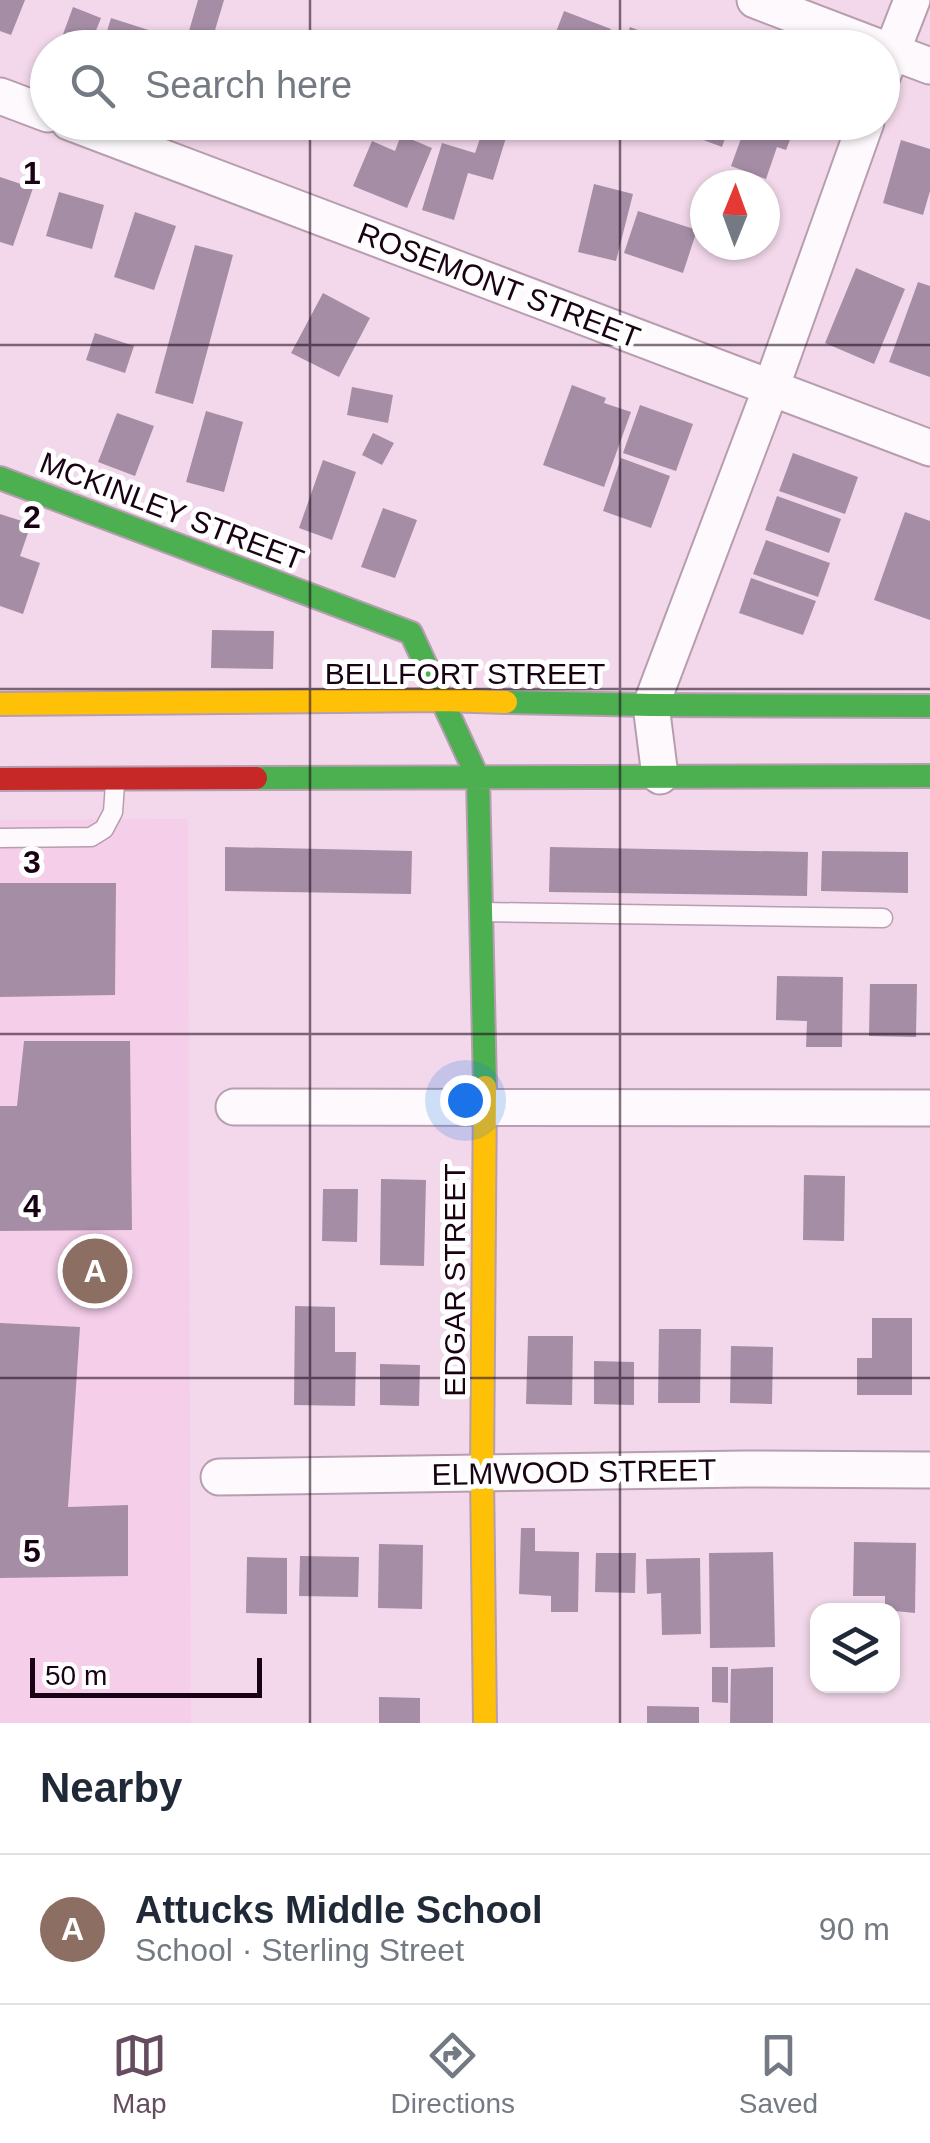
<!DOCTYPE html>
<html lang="en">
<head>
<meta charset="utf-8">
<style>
	:root { --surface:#fff; --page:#f2f2f3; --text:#1f2937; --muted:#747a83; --line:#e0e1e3; --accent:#654d5f }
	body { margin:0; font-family:Helvetica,sans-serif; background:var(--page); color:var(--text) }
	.controls { position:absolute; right:30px; bottom:30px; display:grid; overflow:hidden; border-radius:20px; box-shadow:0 2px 8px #0004 }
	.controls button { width:90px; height:90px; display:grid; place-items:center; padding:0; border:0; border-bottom:2px solid var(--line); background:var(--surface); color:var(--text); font:50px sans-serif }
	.compass { position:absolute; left:690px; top:170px; width:90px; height:90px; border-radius:50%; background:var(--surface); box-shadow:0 2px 8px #0004; rotate:1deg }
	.scale { position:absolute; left:30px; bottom:25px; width:232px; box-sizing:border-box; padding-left:10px; border:5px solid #190214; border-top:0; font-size:28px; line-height:35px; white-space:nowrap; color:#190214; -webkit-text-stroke:8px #fff; paint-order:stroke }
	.you { position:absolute; left:465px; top:1100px; width:35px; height:35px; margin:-25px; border:8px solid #fff; border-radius:50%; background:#1a73e8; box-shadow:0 0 0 15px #1a73e833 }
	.badge { display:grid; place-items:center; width:65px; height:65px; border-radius:50%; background:var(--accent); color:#fff; font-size:32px; font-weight:700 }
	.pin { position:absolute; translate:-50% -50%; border:5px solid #fff; box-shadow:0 2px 10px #0006 }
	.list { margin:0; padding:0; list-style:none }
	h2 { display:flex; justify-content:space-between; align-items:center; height:130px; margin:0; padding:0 40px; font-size:42px }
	h2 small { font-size:32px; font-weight:400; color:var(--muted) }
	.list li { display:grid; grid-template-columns:65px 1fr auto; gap:30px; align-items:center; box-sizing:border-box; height:150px; padding:0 40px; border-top:2px solid var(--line) }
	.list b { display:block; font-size:38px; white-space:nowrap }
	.list p { margin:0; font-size:32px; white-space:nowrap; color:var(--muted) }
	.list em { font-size:32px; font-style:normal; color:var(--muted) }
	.icon { flex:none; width:55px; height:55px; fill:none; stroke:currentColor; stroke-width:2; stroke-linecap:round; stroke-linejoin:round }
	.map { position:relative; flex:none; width:930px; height:1723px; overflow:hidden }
	.search { position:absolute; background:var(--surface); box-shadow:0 2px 8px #0004; left:30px; right:30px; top:30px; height:110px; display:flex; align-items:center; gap:25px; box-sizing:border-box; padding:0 35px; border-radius:55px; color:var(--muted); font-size:38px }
	.sheet { height:280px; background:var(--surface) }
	nav { display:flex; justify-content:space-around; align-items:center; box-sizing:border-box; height:140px; border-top:2px solid var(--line); background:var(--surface); font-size:28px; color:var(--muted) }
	nav a { display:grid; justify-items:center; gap:5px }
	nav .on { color:var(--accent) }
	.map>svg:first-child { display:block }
	.built { fill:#f5cee9 }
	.building { fill:#a58da6 }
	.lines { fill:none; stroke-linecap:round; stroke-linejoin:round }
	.lane-casing { stroke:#b69daf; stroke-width:21 }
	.street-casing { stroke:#b69daf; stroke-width:39 }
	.fast-casing { stroke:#b69daf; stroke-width:26 }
	.slow-casing { stroke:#b69daf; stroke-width:26 }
	.jam-casing { stroke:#b69daf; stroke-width:26 }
	.lane { stroke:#fdf9fc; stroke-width:18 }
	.street { stroke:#fdf9fc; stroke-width:35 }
	.fast { stroke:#4caf50; stroke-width:22 }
	.slow { stroke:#ffc107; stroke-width:22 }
	.jam { stroke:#c62828; stroke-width:22 }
	.grid { fill:none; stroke:#190214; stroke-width:2.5; stroke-opacity:0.55 }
	.labels { text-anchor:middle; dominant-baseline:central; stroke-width:10; stroke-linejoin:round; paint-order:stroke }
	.street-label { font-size:30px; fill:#190214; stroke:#fff }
	.grid-label { font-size:32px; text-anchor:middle; font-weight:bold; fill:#190214; stroke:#fff; stroke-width:10; stroke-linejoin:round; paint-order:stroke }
</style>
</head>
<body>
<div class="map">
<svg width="930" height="1723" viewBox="0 0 930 1723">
	<rect width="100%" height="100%" fill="#f2d8ea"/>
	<path class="built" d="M 188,819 L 191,1723 L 0,1723 L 0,820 Z"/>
	<path class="building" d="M 0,0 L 25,0 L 11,35 L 0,31 Z
		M 198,0 L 224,0 L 213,37 L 243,48 L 184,48 Z
		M 73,7 L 101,18 L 89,48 L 58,48 Z
		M 564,11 L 611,29 L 604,48 L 550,48 Z
		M 111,18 L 164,35 L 160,48 L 102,48 Z
		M 630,27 L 659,38 L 656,48 L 623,48 Z
		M 671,122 L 731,122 L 722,147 L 669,127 Z
		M 747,122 L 797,122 L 786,150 L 777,147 L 766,179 L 731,166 Z
		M 485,124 L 508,131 L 493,180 L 468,173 L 454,220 L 422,210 L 442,143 L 475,153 Z
		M 401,135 L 432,148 L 407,208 L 353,186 L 372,141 L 395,151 Z
		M 901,140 L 930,149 L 930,191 L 923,215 L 883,203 Z
		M 0,177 L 33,188 L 13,246 L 0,242 Z
		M 594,184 L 633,194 L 616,261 L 578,252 Z
		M 59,192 L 104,205 L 92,249 L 46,236 Z
		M 638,211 L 697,230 L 683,273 L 624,253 Z
		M 135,212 L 176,226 L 154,290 L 114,277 Z
		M 195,245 L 233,255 L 193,404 L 155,393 Z
		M 856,268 L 905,289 L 874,364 L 825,343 Z
		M 918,282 L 930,286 L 930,377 L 889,362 Z
		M 323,293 L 370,318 L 339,377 L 291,353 Z
		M 95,333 L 134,346 L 125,373 L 86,360 Z
		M 572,385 L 606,398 L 604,403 L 631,412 L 604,487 L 543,465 Z
		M 352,387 L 393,395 L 388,423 L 347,415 Z
		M 640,405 L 693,424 L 676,471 L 623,453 Z
		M 206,411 L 243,422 L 224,492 L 186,482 Z
		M 117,413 L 154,426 L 135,476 L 98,462 Z
		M 373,433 L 394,443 L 382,465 L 362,455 Z
		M 793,453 L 858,477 L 845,514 L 779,491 Z
		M 621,458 L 670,476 L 651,528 L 603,511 Z
		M 323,460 L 356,472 L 332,540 L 299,528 Z
		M 777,496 L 841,519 L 829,553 L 765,530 Z
		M 383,508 L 417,520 L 395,578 L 361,567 Z
		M 905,512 L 930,521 L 930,620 L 874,600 Z
		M 0,514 L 31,524 L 20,556 L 40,563 L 23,614 L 0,606 Z
		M 766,540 L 830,563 L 818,597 L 753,574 Z
		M 751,578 L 816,601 L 803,635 L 739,613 Z
		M 212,630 L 274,631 L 273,669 L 211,668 Z
		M 225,847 L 412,851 L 411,894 L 225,891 Z
		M 550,847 L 808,852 L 807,896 L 549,892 Z
		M 822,851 L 908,852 L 908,893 L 821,891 Z
		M 0,883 L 116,883 L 115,995 L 0,997 Z
		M 777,976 L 843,977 L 842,1047 L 806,1047 L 807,1021 L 776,1020 Z
		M 870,984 L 917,984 L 916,1037 L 869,1036 Z
		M 24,1041 L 130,1041 L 132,1230 L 0,1231 L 0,1106 L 17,1106 Z
		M 804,1175 L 845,1176 L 844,1241 L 803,1240 Z
		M 381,1179 L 426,1180 L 424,1266 L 380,1265 Z
		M 323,1189 L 358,1189 L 357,1242 L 322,1241 Z
		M 295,1306 L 335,1307 L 335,1352 L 356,1352 L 355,1406 L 294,1405 Z
		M 872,1318 L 912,1318 L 912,1395 L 857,1395 L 857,1358 L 872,1358 Z
		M 0,1323 L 80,1327 L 68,1507 L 128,1505 L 128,1576 L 0,1578 Z
		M 659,1329 L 701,1329 L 700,1403 L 658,1403 Z
		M 528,1336 L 573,1336 L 572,1405 L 526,1404 Z
		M 731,1346 L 773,1347 L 772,1404 L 730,1403 Z
		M 594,1361 L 634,1362 L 634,1405 L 594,1404 Z
		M 380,1364 L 420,1365 L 419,1406 L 380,1405 Z
		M 521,1528 L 535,1528 L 535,1551 L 579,1552 L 578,1612 L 551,1612 L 551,1596 L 519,1594 Z
		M 854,1542 L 916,1543 L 915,1613 L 885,1610 L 885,1596 L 853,1596 Z
		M 379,1544 L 423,1545 L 422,1609 L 378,1608 Z
		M 773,1552 L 775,1647 L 710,1648 L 709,1553 Z
		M 596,1553 L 636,1553 L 635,1593 L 595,1592 Z
		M 300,1556 L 359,1557 L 358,1597 L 299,1596 Z
		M 247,1557 L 287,1558 L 287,1614 L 246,1613 Z
		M 700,1558 L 701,1634 L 662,1635 L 661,1593 L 647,1594 L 646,1559 Z
		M 712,1667 L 728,1667 L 728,1703 L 712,1702 Z
		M 773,1667 L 773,1723 L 730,1723 L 731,1669 Z
		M 379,1697 L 420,1698 L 420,1723 L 379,1723 Z
		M 647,1706 L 699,1707 L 699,1723 L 647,1723 Z"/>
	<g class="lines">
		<defs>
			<path id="lane" d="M 0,838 L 91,837 L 104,829 L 113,812 L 115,784
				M 483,912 L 883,918"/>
			<path id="street" d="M 755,0 L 881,48
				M 882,48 L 930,66
				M 882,77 L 912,0
				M 0,96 L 48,114
				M 69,122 L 930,448
				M 660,776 L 651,705 L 771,388 L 866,122
				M 234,1107 L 930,1108
				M 219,1477 L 745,1469 L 930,1470"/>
			<path id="fast" d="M 0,478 L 411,633 L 478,778 L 485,1087
				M 506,702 L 651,705 L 930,706
				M 256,778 L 930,776"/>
			<path id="slow" d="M 0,704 L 443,700 L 506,702
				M 485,1087 L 482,1474 L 485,1723"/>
			<path id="jam" d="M 0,779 L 256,778"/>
		</defs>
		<use href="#lane" class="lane-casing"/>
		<use href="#street" class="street-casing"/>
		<use href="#fast" class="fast-casing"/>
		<use href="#slow" class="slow-casing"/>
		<use href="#jam" class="jam-casing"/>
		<use href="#lane" class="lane"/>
		<use href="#street" class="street"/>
		<use href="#fast" class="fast"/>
		<use href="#slow" class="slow"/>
		<use href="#jam" class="jam"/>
	</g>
	<path class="grid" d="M 310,0 L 310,48M 620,0 L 620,48M 310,122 L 310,1723M 620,122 L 620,1723M 0,345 L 930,345M 0,689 L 930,689M 0,1034 L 930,1034M 0,1378 L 930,1378"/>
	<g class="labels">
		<g class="street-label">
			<text transform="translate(499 285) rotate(21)">ROSEMONT STREET</text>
			<text transform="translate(172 511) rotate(21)">MCKINLEY STREET</text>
			<text x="465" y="673">BELLFORT STREET</text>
			<text transform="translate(454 1280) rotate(-90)">EDGAR STREET</text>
			<text transform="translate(574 1472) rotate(-1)">ELMWOOD STREET</text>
		</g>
	</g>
	<g class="grid-label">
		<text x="32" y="184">1</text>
		<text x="32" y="528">2</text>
		<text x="32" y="873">3</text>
		<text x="32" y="1217">4</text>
		<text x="32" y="1562">5</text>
	</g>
</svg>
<div class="controls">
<button><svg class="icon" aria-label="layers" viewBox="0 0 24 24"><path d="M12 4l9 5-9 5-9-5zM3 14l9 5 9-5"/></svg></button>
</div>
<svg class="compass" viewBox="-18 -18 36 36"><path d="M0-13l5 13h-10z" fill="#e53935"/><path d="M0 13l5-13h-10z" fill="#747a83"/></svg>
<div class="scale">50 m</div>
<div class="you"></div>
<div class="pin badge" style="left:95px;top:1271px;background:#8d6e63">A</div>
<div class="search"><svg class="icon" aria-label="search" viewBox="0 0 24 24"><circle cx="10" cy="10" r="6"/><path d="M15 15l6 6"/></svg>Search here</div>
</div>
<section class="sheet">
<h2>Nearby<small></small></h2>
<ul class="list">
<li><span class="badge" style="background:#8d6e63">A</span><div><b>Attucks Middle School</b><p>School · Sterling Street</p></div><em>90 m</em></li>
</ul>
</section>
<nav>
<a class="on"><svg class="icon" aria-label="map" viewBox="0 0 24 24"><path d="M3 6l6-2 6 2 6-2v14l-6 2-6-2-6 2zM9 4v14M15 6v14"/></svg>Map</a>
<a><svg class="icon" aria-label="directions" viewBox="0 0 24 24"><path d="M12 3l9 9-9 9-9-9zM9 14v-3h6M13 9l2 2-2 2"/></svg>Directions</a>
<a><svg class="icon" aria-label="saved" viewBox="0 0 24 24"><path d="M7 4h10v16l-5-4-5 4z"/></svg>Saved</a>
</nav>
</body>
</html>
